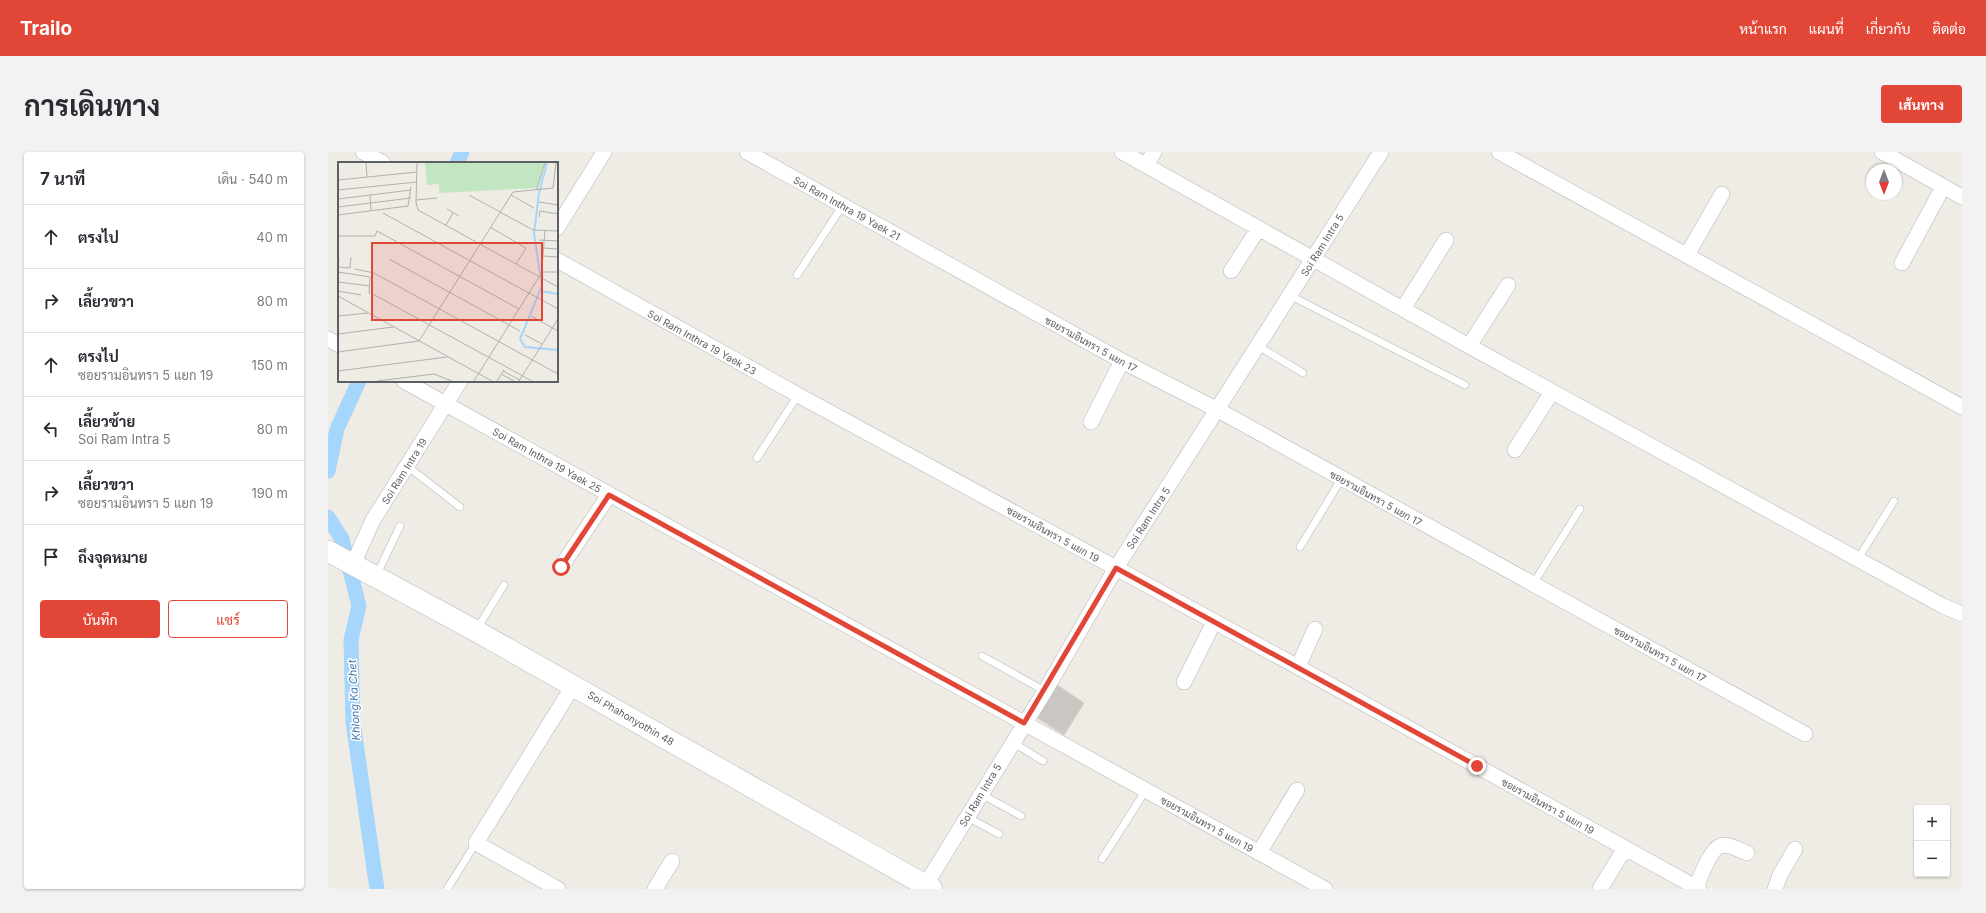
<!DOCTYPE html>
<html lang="th">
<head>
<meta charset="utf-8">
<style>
	:root { --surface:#fff; --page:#f2f2f3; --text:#2b2b33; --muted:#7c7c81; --line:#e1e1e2; --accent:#e24636 }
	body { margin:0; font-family:Inter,Sarabun,sans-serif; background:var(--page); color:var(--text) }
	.controls { position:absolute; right:12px; bottom:12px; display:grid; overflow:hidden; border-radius:4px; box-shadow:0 1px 3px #0004 }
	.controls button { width:36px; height:36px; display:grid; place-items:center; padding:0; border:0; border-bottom:1px solid var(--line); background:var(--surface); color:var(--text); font:20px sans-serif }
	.compass { position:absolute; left:1538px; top:12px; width:36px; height:36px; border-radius:50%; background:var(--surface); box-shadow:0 1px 3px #0004; rotate:180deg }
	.stop { position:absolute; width:12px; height:12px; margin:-9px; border:3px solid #e24636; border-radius:50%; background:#fff }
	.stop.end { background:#e24636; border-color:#fff; box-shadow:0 1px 4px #0008 }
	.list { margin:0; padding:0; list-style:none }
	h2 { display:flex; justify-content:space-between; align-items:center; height:52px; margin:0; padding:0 16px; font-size:17px }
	h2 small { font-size:13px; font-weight:400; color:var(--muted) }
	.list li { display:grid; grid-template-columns:26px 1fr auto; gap:12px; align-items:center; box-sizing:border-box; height:64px; padding:0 16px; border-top:1px solid var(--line) }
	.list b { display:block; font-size:15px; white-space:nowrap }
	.list p { margin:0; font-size:13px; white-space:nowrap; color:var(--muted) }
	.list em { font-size:13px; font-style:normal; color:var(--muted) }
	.actions { display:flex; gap:8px; padding:12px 16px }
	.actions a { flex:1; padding:9px 0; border:1px solid var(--accent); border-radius:4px; text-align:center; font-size:14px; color:var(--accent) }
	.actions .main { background:var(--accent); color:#fff }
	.icon { flex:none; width:22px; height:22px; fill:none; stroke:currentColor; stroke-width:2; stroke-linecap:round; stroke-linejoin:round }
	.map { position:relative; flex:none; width:1634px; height:737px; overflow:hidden; border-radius:4px }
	header { display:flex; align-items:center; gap:24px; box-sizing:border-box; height:56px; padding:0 20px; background:var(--accent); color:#fff }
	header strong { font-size:19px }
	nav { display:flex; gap:22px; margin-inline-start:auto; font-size:14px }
	.intro { display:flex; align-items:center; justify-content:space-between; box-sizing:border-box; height:96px; padding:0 24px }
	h1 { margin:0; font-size:28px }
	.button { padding:10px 18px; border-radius:4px; background:var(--accent); color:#fff; font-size:14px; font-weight:700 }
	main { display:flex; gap:24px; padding:0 24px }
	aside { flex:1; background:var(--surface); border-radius:4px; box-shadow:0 1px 3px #0004 }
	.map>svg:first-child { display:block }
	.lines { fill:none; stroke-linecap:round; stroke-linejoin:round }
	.canal { stroke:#a7d6fc; stroke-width:15 }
	.building { fill:#cac7c2; stroke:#d3cec3 }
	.lane-casing { stroke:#b2b5b9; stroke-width:8 }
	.street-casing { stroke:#b2b5b9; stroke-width:16 }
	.secondary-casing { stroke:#b3b7bb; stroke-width:22 }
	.lane { stroke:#fff; stroke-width:7 }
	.street { stroke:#fff; stroke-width:15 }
	.secondary { stroke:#fff; stroke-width:21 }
	.route { stroke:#e24636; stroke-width:5 }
	.labels { text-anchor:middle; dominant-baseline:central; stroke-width:3; stroke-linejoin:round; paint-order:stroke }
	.street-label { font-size:10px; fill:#5c6064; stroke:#fff }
	.water-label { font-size:11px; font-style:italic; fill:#4476ae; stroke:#fff }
	.inset-river { fill:none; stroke:#a7d6fc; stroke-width:2 }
	.inset-road { fill:none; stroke:#b0b0ad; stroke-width:1 }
	.view { fill:#e24636; fill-opacity:0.15; stroke:#e24636; stroke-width:2 }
	.inset-edge { fill:none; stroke:#5c6064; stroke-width:2 }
</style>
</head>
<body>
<header>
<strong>Trailo</strong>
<nav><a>หน้าแรก</a><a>แผนที่</a><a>เกี่ยวกับ</a><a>ติดต่อ</a></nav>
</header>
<div class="intro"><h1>การเดินทาง</h1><a class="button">เส้นทาง</a></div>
<main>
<aside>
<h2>7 นาที<small>เดิน · 540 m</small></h2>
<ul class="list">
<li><svg class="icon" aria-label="ahead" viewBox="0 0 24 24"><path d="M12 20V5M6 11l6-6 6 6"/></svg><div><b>ตรงไป</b></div><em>40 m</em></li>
<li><svg class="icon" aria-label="right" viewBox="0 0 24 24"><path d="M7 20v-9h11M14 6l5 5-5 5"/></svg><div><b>เลี้ยวขวา</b></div><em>80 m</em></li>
<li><svg class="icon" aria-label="ahead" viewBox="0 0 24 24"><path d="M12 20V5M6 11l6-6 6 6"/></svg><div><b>ตรงไป</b><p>ซอยรามอินทรา 5 แยก 19</p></div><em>150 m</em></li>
<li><svg class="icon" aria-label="left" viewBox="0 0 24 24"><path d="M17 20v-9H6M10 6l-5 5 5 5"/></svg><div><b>เลี้ยวซ้าย</b><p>Soi Ram Intra 5</p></div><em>80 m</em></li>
<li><svg class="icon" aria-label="right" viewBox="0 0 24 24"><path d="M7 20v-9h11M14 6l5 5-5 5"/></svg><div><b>เลี้ยวขวา</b><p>ซอยรามอินทรา 5 แยก 19</p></div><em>190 m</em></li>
<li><svg class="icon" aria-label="arrive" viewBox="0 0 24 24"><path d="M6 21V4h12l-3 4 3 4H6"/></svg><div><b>ถึงจุดหมาย</b></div></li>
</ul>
<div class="actions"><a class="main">บันทึก</a><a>แชร์</a></div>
</aside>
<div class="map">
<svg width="1634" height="737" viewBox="0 0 1634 737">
	<rect width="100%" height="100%" fill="#eeece5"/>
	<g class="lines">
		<path class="canal" d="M 129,11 L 134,0
			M 0,319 L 9,277 L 31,229
			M 0,365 L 14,387 L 31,454 L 23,488 L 25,570 L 49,737"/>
	</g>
	<path class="building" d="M 729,533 L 756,551 L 736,583 L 708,565 Z"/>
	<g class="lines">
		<defs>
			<path id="lane" d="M 469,123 L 515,53
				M 963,144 L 1137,233
				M 930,194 L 975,221
				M 429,306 L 470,243
				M 79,314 L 132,355
				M 972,395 L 1014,326
				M 1530,407 L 1566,349
				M 49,422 L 72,374
				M 1205,432 L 1252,357
				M 149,477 L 176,433
				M 654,504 L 717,539
				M 684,590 L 715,609
				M 653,642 L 693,664
				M 639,665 L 671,682
				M 774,707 L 818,638
				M 119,737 L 148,691"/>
			<path id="street" d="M 35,0 L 55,11
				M 419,0 L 794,209 L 890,258 L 1477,582
				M 794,0 L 1141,194 L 1615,454 L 1634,462
				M 1171,0 L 1634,255
				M 1554,0 L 1634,45
				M 818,13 L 826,0
				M 229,76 L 276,0
				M 1359,103 L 1394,42
				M 229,108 L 470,243 L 970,515 L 1371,737
				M 1574,111 L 1615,35
				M 903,119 L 931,76
				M 1075,157 L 1118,88
				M 0,187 L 11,193
				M 1141,194 L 1180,133
				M 76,229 L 997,737
				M 763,270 L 794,209
				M 1187,298 L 1224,240
				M 25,412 L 45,368 L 132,229
				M 233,415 L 281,343
				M 970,515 L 987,477
				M 856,530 L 886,470
				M 931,701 L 969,638
				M 1368,735 C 1372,726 1383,697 1392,694 C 1400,691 1411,698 1419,701
				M 230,737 L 148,691 L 245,534
				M 327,737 L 344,709
				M 595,737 L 717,539 L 788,416 L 1053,0
				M 1272,737 L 1297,696
				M 1447,737 L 1452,723 L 1467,697"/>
			<path id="secondary" d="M 0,399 L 148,479 L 604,737"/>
		</defs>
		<use href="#lane" class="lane-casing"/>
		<use href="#street" class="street-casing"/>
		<use href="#secondary" class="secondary-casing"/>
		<use href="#lane" class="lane"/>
		<use href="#street" class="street"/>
		<use href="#secondary" class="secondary"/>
	</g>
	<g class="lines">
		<path class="route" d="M 233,415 L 281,343 L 696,571 L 788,416 L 1149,614"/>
	</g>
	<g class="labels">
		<g class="street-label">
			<text transform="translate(519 56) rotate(29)">Soi Ram Inthra 19 Yaek 21</text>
			<text transform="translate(994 93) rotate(-58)">Soi Ram Intra 5</text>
			<text transform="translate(374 190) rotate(29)">Soi Ram Inthra 19 Yaek 23</text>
			<text transform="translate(763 192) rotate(29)">ซอยรามอินทรา 5 แยก 17</text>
			<text transform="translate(219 308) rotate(29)">Soi Ram Inthra 19 Yaek 25</text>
			<text transform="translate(76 319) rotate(-58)">Soi Ram Intra 19</text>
			<text transform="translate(1048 346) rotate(29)">ซอยรามอินทรา 5 แยก 17</text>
			<text transform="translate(820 366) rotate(-57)">Soi Ram Intra 5</text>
			<text transform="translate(725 382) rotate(29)">ซอยรามอินทรา 5 แยก 19</text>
			<text transform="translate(1332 502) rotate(29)">ซอยรามอินทรา 5 แยก 17</text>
			<text transform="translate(303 566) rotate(30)">Soi Phahonyothin 48</text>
			<text transform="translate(652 643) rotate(-59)">Soi Ram Intra 5</text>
			<text transform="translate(1220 654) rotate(29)">ซอยรามอินทรา 5 แยก 19</text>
			<text transform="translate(879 672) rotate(29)">ซอยรามอินทรา 5 แยก 19</text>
		</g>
		<g class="water-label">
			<text transform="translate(26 548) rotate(-93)">Khlong Ka Chet</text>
		</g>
	</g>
	<g transform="translate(10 10)">
		<rect width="220" height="220" fill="#eeece5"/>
		<path d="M 87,1 L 207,1 L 199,26 L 101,31 L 101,22 L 89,23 Z" fill="#c2e5c2"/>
		<path class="inset-river" d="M 209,1 L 201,31 L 196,72 L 204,124 L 182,177 L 187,185 L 220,188M 203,129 L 220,132"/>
		<path class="inset-road" d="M 28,1 L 29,15M 79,1 L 78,40 L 80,48 L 220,125M 0,18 L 79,10M 199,27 L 207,1M 0,28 L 79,20M 32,33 L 33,48M 131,33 L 195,68 L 220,69M 173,33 L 196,46M 0,37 L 73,28M 78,38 L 99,36M 201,40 L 220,43M 0,45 L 73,36M 109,47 L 121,54M 45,51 L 220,147M 0,53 L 70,44 L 73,25M 201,55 L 202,49 L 220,52M 108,63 L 115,51M 152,65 L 188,86 L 178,102M 0,74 L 37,74 L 39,69 L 181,147M 201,78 L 220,79M 206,86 L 220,87M 205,94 L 220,95M 51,97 L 182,169M 0,105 L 12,106 L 13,95M 17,107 L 36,111 L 220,212M 0,109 L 1,97M 0,110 L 32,115 L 31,132M 205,110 L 220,110M 203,116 L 207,69M 0,120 L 32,124M 0,129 L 23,133M 33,131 L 194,219M 0,134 L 154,219M 0,154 L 30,151M 193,154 L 220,169M 0,172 L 55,165M 187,173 L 204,182M 0,190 L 81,179 L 175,30 L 215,26 L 218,1M 0,209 L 109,195M 165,209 L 182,218M 163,212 L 176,219M 39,219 L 96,212 L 114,219M 136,219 L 201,115M 159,219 L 166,208M 181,219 L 220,157"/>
		<path class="view" d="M 34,81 L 204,81 L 204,158 L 34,158 Z"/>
		<rect width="220" height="220" class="inset-edge"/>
	</g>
</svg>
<div class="controls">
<button>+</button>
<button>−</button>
</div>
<svg class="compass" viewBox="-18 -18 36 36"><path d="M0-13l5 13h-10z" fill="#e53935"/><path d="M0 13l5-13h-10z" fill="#7c7c81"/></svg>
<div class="stop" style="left:233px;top:415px"></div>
<div class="stop end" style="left:1149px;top:614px"></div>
</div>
</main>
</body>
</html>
